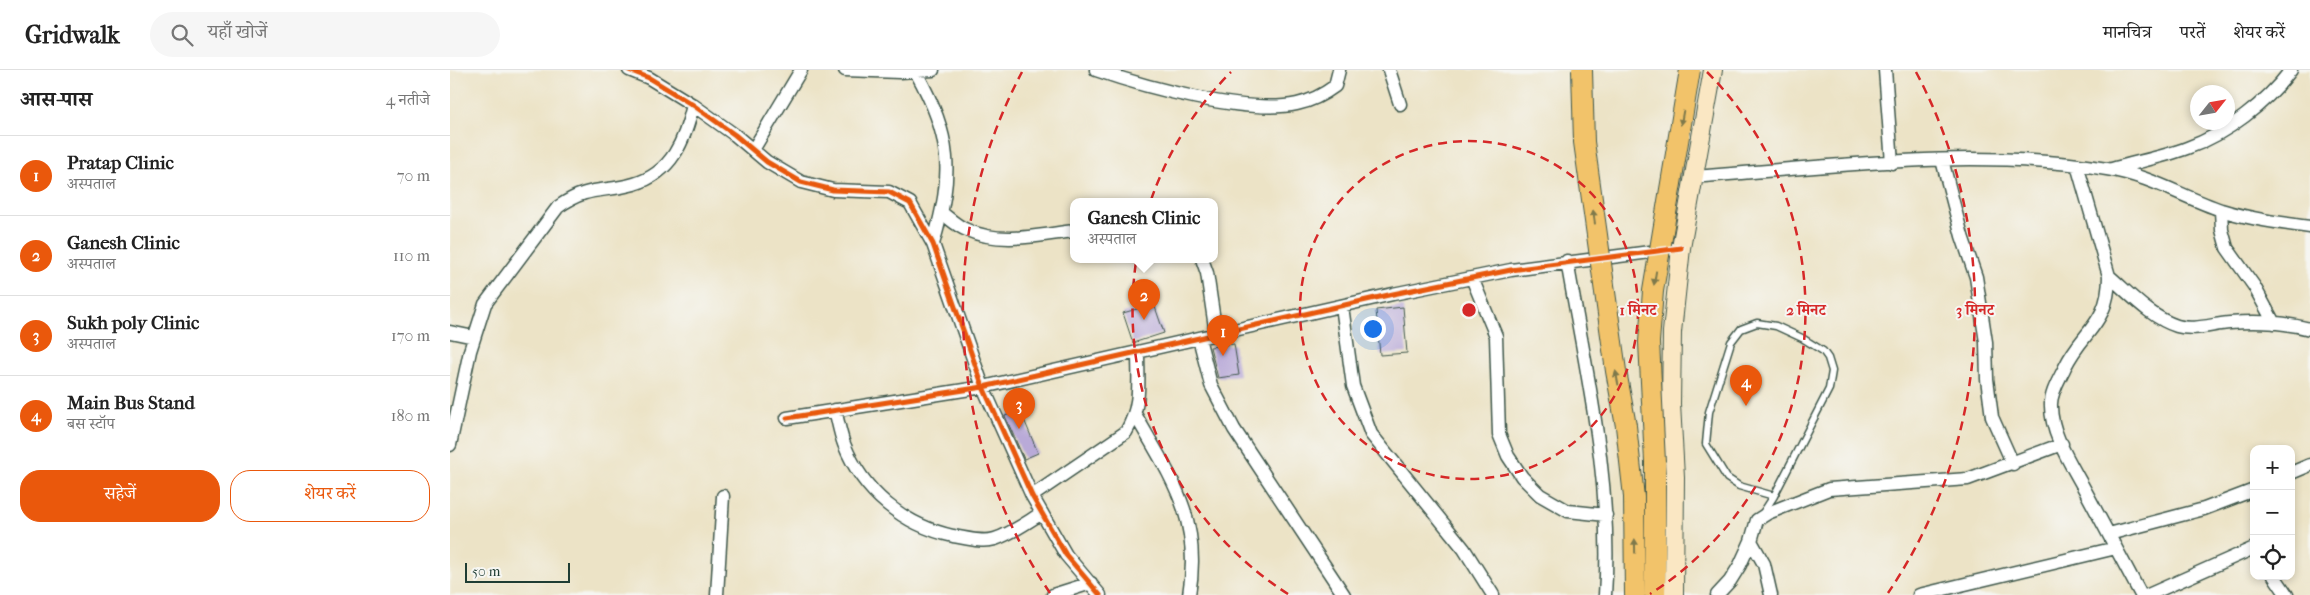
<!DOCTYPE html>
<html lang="hi">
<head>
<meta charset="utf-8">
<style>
	:root { --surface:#fff; --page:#f6f6f6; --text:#222; --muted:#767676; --line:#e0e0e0; --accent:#ea580c }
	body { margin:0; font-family:"IM FELL French Canon","Noto Serif Devanagari",serif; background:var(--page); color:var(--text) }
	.controls { position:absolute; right:15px; bottom:15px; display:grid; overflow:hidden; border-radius:10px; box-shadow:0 2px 8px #0003 }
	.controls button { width:45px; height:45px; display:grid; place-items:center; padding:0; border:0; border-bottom:1px solid var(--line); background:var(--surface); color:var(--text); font:25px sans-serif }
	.compass { position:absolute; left:1740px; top:15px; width:45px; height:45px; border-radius:50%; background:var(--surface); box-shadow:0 2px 8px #0003; rotate:59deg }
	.scale { position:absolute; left:15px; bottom:12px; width:105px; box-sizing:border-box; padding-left:5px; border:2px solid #1f3d34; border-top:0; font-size:14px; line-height:18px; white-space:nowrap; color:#1f3d34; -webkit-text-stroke:4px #f6f6f2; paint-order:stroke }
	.you { position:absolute; left:922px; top:258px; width:18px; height:18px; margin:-12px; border:4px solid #fff; border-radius:50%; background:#1a73e8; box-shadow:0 0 0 8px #1a73e833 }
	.badge { display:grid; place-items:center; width:32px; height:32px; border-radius:50%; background:var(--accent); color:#fff; font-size:16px; font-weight:700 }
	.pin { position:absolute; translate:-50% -41px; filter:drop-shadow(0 1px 2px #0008) }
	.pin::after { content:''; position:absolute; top:26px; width:18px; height:15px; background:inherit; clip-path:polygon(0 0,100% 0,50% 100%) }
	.popup { position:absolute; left:620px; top:128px; width:148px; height:65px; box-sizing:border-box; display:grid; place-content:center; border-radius:10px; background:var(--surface); filter:drop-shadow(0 1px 4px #0005); font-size:16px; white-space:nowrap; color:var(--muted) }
	.popup b { font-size:19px; color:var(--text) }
	.popup::after { content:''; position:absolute; left:50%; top:100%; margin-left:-10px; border:10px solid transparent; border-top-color:var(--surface) }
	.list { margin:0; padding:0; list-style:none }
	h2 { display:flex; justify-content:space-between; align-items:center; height:65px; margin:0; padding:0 20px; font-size:21px }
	h2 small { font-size:16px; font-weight:400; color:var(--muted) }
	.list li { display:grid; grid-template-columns:32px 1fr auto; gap:15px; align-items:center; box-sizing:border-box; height:80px; padding:0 20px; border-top:1px solid var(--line) }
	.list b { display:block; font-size:19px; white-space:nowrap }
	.list p { margin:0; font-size:16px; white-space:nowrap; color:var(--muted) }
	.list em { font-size:16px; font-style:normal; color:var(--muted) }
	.actions { display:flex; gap:10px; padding:15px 20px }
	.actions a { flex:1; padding:11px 0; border:1px solid var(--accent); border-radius:20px; text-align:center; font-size:18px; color:var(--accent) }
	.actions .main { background:var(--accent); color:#fff }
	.icon { flex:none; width:28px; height:28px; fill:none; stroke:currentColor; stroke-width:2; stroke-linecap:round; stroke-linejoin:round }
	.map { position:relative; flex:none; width:1860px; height:525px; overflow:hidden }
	header { display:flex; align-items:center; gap:30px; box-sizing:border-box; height:70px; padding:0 25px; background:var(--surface); border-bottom:1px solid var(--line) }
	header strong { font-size:24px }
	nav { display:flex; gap:28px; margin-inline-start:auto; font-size:18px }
	.search { width:350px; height:45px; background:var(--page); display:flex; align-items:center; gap:12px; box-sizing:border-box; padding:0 18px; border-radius:28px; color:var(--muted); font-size:19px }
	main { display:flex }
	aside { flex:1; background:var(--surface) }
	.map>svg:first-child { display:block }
	.building { fill:#b9aad8 }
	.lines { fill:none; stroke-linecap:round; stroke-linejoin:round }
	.lane-casing { stroke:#3e564a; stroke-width:9 }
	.street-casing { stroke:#3e564a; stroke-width:15 }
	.secondary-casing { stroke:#3e564a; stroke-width:20 }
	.primary-casing { stroke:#3e564a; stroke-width:22 }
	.lane { stroke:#fff; stroke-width:6 }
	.street { stroke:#fff; stroke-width:12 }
	.secondary { stroke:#fae7c3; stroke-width:18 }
	.primary { stroke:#f2c36a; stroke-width:20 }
	.primary-bridge-casing { stroke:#3e564a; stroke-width:22; stroke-linecap:butt }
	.primary-bridge { stroke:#f2c36a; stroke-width:20 }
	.cycleway-casing { stroke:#f6f6f2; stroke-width:8 }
	.cycleway { stroke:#e8590c; stroke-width:5 }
	.oneway { fill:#7e794c }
	.ring { fill:none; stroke:#d62828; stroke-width:2.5; stroke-dasharray:9 6 }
	.centre { fill:#d62828; stroke:#f6f6f2; stroke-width:2.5 }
	.ring-label { font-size:15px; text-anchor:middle; font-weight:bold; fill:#d62828; stroke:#f6f6f2; stroke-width:4; stroke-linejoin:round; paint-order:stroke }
</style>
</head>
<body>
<header>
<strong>Gridwalk</strong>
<div class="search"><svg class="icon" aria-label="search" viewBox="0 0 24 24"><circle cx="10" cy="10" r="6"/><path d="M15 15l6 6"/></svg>यहाँ खोजें</div>
<nav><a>मानचित्र</a><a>परतें</a><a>शेयर करें</a></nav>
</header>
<main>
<aside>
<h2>आस-पास<small>4 नतीजे</small></h2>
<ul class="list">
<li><span class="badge">1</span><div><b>Pratap Clinic</b><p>अस्पताल</p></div><em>70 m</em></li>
<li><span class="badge">2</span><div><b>Ganesh Clinic</b><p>अस्पताल</p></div><em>110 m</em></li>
<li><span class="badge">3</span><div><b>Sukh poly Clinic</b><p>अस्पताल</p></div><em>170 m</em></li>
<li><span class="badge">4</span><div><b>Main Bus Stand</b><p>बस स्टॉप</p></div><em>180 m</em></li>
</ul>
<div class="actions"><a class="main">सहेजें</a><a>शेयर करें</a></div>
</aside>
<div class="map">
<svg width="1860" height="525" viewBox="0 0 1860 525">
	<rect width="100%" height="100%" fill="#f6f6f2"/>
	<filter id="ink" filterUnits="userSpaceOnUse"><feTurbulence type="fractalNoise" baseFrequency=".02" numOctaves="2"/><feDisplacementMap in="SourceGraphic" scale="10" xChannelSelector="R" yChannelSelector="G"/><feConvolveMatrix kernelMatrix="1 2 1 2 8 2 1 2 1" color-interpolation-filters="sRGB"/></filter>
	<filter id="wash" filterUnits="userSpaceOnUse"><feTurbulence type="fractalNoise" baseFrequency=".0096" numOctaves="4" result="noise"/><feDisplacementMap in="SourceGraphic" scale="20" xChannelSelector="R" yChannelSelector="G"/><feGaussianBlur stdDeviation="1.12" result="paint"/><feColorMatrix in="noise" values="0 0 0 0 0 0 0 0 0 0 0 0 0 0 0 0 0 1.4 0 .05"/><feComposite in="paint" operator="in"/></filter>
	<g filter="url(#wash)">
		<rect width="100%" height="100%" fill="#ece3c6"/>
		<g id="blocks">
			<path class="building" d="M 704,234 L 714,263 L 683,273 L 673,243 Z
				M 953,237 L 957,283 L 930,285 L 926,240 Z
				M 784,274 L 789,305 L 768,308 L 760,277 Z
				M 570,340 L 588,383 L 574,389 L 555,346 Z"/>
		</g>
	</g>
	<g filter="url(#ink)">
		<use href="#blocks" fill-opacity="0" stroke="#3e564a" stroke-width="1"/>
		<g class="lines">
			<defs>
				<path id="lane" d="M 1313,443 L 1324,426 L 1379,319 L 1382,301 L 1378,288 L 1373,281 L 1352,268 L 1326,256 L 1307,253 L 1291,259 L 1281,272 L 1259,342 L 1256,374 L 1277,408 L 1289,416 L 1324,426"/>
				<path id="street" d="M 179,0 L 199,8 L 243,35 L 285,65 L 317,92 L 351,112 L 383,120 L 439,122 L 460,133 L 483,174 L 533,317 L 582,426 L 616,485 L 650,525
					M 395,0 L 450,2 L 483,0
					M 646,0 C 695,17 797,45 847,34 C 861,31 873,25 885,16 L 889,0
					M 939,0 L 950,34
					M 1435,0 L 1442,93
					M 466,2 C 502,68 504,102 483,174
					M 303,80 L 351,0
					M 1492,90 L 1512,166 L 1526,207 L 1536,272 L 1537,309 L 1542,347 L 1563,394
					M 1627,95 L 1659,206 C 1659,254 1633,260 1615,297 C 1610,308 1600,323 1601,336 C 1601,366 1623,397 1637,424 C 1655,457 1673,491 1691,525
					M 1662,99 C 1686,92 1713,87 1737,78 C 1777,64 1816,33 1841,0
					M 1243,107 C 1380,97 1521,77 1657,99 C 1698,105 1733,127 1771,140 C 1800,149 1830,153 1860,157
					M 1771,140 L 1772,160 L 1777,178 L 1804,216 L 1824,253
					M 492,143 C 500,149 508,157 517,160 C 551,175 589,165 624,161
					M 752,189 L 757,203 L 766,264
					M 1117,191 C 1136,301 1163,413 1155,525
					M 1659,206 C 1679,223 1701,248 1727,256 C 1744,261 1763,254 1780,253 C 1807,251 1834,252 1860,259
					M 1022,208 L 1046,266 L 1049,364 L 1058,386 L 1072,407 L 1090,425 L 1118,441 L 1156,445
					M 892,236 L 903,316 L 921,364 L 1014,479 L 1043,525
					M 0,262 L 24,267
					M 749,268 L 761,315 L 784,359 L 894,525
					M 385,340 C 388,351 390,363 394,374 C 413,422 453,455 503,466 C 516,468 532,473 545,469 C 561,464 577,452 592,443
					M 686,346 C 722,409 752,449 739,525
					M 337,348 L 533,317 L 943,224 L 1061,200 L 1231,178
					M 0,375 L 20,281 L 35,234 L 108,137 C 139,115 152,123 184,114 C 222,103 235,70 243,35
					M 1841,403 L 1860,395
					M 582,426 L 676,362 C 692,335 688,312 688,282
					M 1659,464 L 1754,439 L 1804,420
					M 1301,471 L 1314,494 L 1321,525
					M 1824,506 L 1837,525
					M 267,525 L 273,426
					M 603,525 L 641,513
					M 1267,525 L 1280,511 L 1290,495 L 1301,471 L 1307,450 L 1318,443 L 1379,419 L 1518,409 L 1612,374
					M 1469,525 L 1666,478
					M 1698,525 L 1804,478"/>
				<path id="secondary" d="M 1224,525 L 1225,407 L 1221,334 L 1222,262 L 1231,178 L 1263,0"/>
				<path id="primary" d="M 1176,356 L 1184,427 L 1185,525
					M 1205,525 L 1205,392"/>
			</defs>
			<use href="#lane" class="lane-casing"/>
			<use href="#street" class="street-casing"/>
			<use href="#secondary" class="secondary-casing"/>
			<use href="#primary" class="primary-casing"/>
			<use href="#lane" class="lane"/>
			<use href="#street" class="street"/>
			<use href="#secondary" class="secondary"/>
			<use href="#primary" class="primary"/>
			<defs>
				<path id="primary-bridge" d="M 1132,0 L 1134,72 L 1166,301 L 1176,356
					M 1205,392 L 1199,272 L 1203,221 L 1240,0"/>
			</defs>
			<use href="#primary-bridge" class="primary-bridge-casing"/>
			<use href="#primary-bridge" class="primary-bridge"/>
			<defs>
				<path id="cycleway" d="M 179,0 L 199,8 L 243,35 L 285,65 L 317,92 L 351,112 L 383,120 L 439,122 L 460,133 L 483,174 L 533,317 L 582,426 L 616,485 L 650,525
					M 337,348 L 533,317 L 943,224 L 1061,200 L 1231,178"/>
			</defs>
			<use href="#cycleway" class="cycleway-casing"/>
			<use href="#cycleway" class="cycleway"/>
		</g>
		<defs><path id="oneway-solid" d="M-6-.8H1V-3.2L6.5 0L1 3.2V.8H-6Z" transform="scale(1.25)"/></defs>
		<g class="oneway">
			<use href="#oneway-solid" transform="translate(1232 48) rotate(100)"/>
			<use href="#oneway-solid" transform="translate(1144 147) rotate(-98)"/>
			<use href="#oneway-solid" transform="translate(1205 208) rotate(99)"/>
			<use href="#oneway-solid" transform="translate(1167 308) rotate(-101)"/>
			<use href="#oneway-solid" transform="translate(1185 476) rotate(-91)"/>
		</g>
	</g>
	<g class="ring">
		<circle cx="1019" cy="240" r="169"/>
		<path d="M838 524A337 337 0 0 1 781 2M1257 2A337 337 0 0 1 1200 524"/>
		<path d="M600 523A506 506 0 0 1 572 2M1466 2A506 506 0 0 1 1438 523"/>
	</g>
	<circle cx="1019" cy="240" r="8" class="centre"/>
	<g class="ring-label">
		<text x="1188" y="245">1 मिनट</text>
		<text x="1356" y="245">2 मिनट</text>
		<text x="1525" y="245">3 मिनट</text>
	</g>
</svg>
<div class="controls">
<button>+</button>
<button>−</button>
<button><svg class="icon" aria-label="locate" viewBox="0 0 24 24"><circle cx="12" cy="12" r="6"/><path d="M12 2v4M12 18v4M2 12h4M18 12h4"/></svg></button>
</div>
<svg class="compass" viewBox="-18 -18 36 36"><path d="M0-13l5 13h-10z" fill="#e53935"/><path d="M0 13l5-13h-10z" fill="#767676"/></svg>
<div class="scale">50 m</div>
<div class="you"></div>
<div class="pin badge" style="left:773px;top:286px">1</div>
<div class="pin badge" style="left:694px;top:250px">2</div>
<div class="popup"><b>Ganesh Clinic</b>अस्पताल</div>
<div class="pin badge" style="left:569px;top:359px">3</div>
<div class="pin badge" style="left:1296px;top:336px">4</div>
</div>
</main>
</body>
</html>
